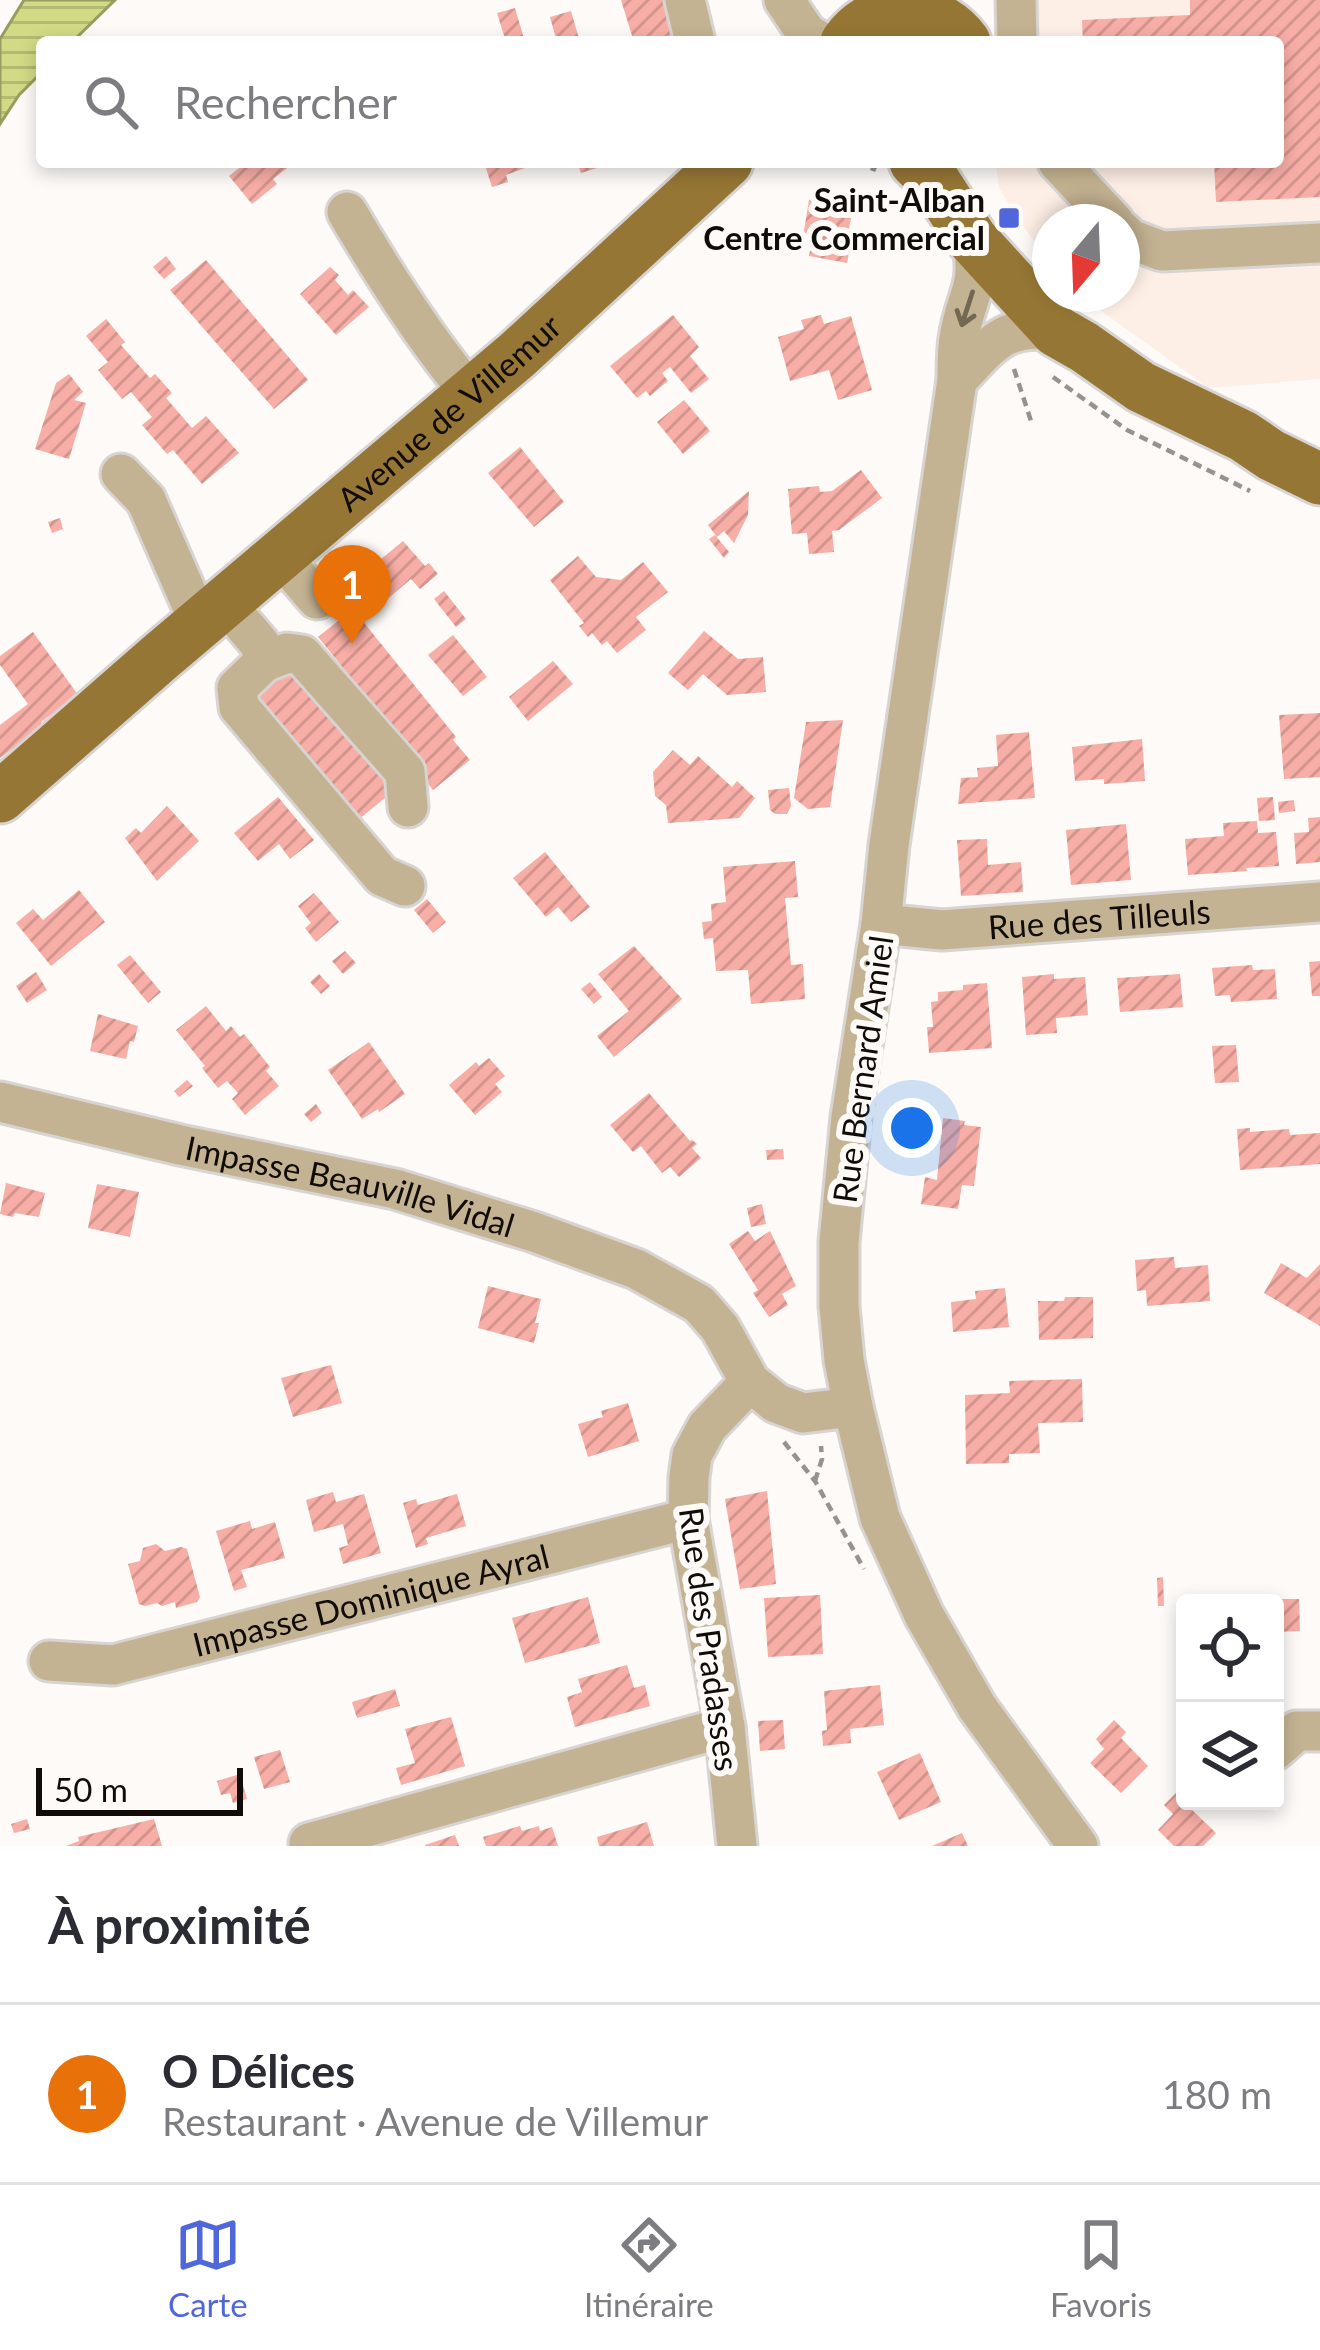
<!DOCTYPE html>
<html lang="fr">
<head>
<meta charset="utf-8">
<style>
	:root { --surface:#fff; --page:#f2f2f3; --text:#2b2b33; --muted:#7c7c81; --line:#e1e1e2; --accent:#5067dc }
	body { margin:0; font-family:Lato,sans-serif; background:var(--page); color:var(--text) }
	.controls { position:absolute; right:36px; bottom:36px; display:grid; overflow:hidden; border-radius:12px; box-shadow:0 6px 18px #0003 }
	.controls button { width:108px; height:108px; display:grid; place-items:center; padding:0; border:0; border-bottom:3px solid var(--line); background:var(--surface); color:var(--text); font:60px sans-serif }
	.compass { position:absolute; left:1032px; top:204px; width:108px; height:108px; border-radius:50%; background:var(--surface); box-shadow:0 6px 18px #0003; rotate:199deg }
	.scale { position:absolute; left:36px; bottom:30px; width:207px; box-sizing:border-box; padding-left:12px; border:6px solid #110c08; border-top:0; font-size:33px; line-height:42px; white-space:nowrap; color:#110c08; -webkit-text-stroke:9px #fdfaf7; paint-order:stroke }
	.you { position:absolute; left:912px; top:1128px; width:42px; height:42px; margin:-30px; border:9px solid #fff; border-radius:50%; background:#1a73e8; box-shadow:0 0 0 18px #1a73e833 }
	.badge { display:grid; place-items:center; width:78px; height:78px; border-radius:50%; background:var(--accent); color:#fff; font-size:39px; font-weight:700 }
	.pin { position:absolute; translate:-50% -99px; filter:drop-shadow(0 3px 6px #0008) }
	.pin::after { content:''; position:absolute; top:63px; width:42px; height:36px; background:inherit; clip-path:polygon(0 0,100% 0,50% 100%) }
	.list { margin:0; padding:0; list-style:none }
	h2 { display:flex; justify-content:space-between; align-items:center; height:156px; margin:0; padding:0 48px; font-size:51px }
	h2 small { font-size:39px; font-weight:400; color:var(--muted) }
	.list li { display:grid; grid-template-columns:78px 1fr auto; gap:36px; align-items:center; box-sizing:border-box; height:180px; padding:0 48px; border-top:3px solid var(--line) }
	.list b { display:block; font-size:45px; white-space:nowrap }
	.list p { margin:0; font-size:39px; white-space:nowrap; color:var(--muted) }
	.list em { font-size:39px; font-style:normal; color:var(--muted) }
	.icon { flex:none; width:66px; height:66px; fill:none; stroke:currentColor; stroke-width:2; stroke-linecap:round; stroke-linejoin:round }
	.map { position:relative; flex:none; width:1320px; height:1846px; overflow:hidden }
	.search { position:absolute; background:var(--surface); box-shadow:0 6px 18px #0003; left:36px; right:36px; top:36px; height:132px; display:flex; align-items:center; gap:30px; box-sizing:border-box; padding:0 42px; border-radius:12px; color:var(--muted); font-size:45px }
	.sheet { height:336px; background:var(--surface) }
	nav { display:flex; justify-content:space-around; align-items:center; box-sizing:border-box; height:168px; border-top:3px solid var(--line); background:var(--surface); font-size:33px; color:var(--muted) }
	nav a { display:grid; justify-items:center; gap:6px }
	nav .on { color:var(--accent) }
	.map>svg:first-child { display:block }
	.built { fill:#fdefe6 }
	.water { fill:url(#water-rules); stroke:#989c60; stroke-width:3 }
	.building { fill:url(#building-hatch) }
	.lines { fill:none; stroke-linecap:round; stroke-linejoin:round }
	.minor-casing { stroke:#d7d4d1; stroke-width:45 }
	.major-casing { stroke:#d7d4d1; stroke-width:57 }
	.path { stroke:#96928e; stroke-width:4.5; stroke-dasharray:9 6; stroke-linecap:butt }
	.minor { stroke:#c4b392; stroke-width:39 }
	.major { stroke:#957634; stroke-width:51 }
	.oneway { stroke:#736854 }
	.poi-dot { fill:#5067dc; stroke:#fdfaf7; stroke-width:4.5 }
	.labels { text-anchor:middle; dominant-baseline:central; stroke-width:12; stroke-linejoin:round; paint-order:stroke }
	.poi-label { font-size:33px; font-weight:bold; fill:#110c08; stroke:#fdfaf7; text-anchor:end }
	.street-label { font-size:33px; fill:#110c08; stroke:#fdfaf7 }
</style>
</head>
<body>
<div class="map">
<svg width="1320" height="1846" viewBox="0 0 1320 1846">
	<defs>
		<pattern id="water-rules" width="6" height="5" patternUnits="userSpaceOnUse" patternTransform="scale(3)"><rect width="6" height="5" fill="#d2da85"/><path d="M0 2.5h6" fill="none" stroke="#b3ba71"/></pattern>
		<pattern id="building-hatch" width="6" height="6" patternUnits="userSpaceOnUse" patternTransform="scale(3)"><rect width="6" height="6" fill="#f7aea6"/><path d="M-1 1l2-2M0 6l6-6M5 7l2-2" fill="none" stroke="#d3948d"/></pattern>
	</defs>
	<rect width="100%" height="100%" fill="#fdfaf7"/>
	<path class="built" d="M 996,0 L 1320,0 L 1320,379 L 1209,388 L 1104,313 L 1082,294 L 1122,294 L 1122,222 L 1050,222 L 1050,263 L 1015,215 L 999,187 L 996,166 L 996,162 L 1278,162 L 1278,42 L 1000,42 L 994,10 Z"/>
	<path class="water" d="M 24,0 L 115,0 L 72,42 L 42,42 L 42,72 L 19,95 L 0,124 L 0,39 Z"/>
	<path class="building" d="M 621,0 L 665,0 L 677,42 L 634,42 Z
		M 1190,0 L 1320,0 L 1320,197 L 1216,202 L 1214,162 L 1278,162 L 1278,42 L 1083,42 L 1082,20 L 1190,15 Z
		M 515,8 L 525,42 L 506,42 L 497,13 Z
		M 571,11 L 580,42 L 557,42 L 550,17 Z
		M 247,162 L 295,162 L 273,179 L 277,184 L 252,204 L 229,176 Z
		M 484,162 L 529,162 L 530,166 L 506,175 L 508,182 L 492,187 Z
		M 577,162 L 613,162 L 613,163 L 581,173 Z
		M 809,200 L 853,210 L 849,228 L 871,232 L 866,256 L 849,253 L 847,263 L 809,256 L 811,245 L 791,241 L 793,229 L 804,231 Z
		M 166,256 L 176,269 L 164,279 L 153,267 Z
		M 206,260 L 308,380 L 274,409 L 170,290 Z
		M 330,267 L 339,275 L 335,280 L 348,295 L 353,290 L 369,307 L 336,335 L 300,294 Z
		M 673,315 L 699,347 L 690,356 L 709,379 L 691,393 L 670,367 L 662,373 L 668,381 L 650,396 L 646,391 L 637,398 L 610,366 Z
		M 821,315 L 824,324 L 851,316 L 872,390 L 838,400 L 829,370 L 790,381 L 778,337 L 804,329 L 801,320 Z
		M 106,319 L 125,342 L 121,345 L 150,378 L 155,374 L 172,393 L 166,398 L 192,428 L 206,416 L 239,453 L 202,484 L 173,450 L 167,454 L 142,425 L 152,417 L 131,392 L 122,399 L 98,370 L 108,362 L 86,336 Z
		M 69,374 L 83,392 L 74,400 L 86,403 L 69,459 L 35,449 L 56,383 Z
		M 684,400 L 710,431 L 683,454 L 657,422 Z
		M 520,447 L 564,502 L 534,527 L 488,473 Z
		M 861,470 L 882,498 L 839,530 L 832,531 L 834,552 L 809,554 L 807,533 L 792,534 L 788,489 L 819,486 L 820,492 L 832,491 Z
		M 749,491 L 748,515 L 734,543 L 724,531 L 717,537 L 708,525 Z
		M 60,518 L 63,529 L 52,533 L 48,522 Z
		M 715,535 L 729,552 L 724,558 L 709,539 Z
		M 403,541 L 425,566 L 429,563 L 438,574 L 420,589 L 411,579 L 385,601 L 363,574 Z
		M 578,556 L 596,577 L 621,580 L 643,562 L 668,592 L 636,617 L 646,630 L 617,653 L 607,641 L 602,645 L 592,633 L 588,637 L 579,626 L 584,623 L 550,580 Z
		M 444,591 L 466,619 L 456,627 L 434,599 Z
		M 353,609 L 456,737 L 453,740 L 470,760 L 433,790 L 402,753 L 396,733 L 318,637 Z
		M 704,631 L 738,659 L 763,657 L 766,692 L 727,695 L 703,674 L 688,690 L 668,673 Z
		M 33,632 L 78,695 L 41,722 L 43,726 L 0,758 L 0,725 L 28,704 L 0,665 L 0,656 Z
		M 453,635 L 487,677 L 463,696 L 428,655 Z
		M 553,661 L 573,684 L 528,721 L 509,697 Z
		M 292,665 L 395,790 L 359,819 L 309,759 L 300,766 L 247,701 Z
		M 1320,713 L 1320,777 L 1284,779 L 1279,715 Z
		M 843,720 L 830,807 L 808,809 L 794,798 L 806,722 Z
		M 1029,732 L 1035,798 L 958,804 L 961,778 L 978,777 L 977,768 L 998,766 L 996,735 Z
		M 1142,739 L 1145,781 L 1104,784 L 1104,779 L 1075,781 L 1072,747 Z
		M 673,750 L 690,765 L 698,756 L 732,787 L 737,781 L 755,798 L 739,818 L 668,823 L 666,805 L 655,796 L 653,772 Z
		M 789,788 L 791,806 L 787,814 L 775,814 L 770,810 L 768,790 Z
		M 278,797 L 314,840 L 290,859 L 279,844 L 258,861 L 234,833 Z
		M 1273,797 L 1275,820 L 1259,821 L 1257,798 Z
		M 1294,800 L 1295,811 L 1279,813 L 1278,802 Z
		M 167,806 L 199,841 L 157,881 L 125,838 L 136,828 L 141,833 Z
		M 1320,817 L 1320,862 L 1296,864 L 1294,833 L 1309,832 L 1308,818 Z
		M 1257,821 L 1258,833 L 1276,832 L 1279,866 L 1246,868 L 1247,871 L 1188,875 L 1185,839 L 1224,836 L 1223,823 Z
		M 1126,824 L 1131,880 L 1071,885 L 1066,830 Z
		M 987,839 L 988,865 L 1021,862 L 1023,892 L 961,896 L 957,840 Z
		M 545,852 L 590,907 L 571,922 L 558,907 L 546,917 L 513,878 Z
		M 795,861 L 798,897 L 785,898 L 791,965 L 803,964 L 805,999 L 751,1004 L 748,970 L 716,971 L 713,938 L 704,939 L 702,922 L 712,921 L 711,904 L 726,902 L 723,867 Z
		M 79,890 L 105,922 L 51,966 L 16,923 L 33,909 L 43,920 Z
		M 314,893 L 339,922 L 316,942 L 305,928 L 311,923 L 298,906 Z
		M 427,899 L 446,922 L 433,933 L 414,910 Z
		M 634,946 L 682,999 L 614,1057 L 597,1036 L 629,1011 L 598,974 Z
		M 345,951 L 356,963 L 343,974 L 332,961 Z
		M 130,955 L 161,992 L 148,1003 L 117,965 Z
		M 1320,961 L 1320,996 L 1312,996 L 1309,962 Z
		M 1252,965 L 1253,970 L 1275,969 L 1277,999 L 1231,1002 L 1230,995 L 1215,996 L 1212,968 Z
		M 36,972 L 47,990 L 27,1003 L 16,986 Z
		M 319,974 L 330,986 L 321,994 L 310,982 Z
		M 1054,974 L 1054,979 L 1085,977 L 1088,1015 L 1056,1018 L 1057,1033 L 1026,1035 L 1022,977 Z
		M 1180,974 L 1183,1007 L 1120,1012 L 1117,978 Z
		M 590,982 L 602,997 L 594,1004 L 581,989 Z
		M 987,983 L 992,1048 L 929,1053 L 927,1027 L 933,1027 L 931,1002 L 938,1001 L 938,992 L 963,990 L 963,985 Z
		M 206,1006 L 226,1031 L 231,1026 L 240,1037 L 244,1034 L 270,1067 L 266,1071 L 279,1086 L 245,1115 L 232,1099 L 238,1093 L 227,1081 L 218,1088 L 202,1068 L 205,1066 L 176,1030 Z
		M 98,1014 L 138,1026 L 134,1042 L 130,1041 L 126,1059 L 90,1051 Z
		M 369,1042 L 405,1094 L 379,1112 L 378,1109 L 362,1119 L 328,1070 Z
		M 1236,1045 L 1239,1082 L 1215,1083 L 1212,1046 Z
		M 489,1058 L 505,1076 L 495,1084 L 502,1092 L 475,1115 L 449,1085 L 476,1062 L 479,1066 Z
		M 187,1080 L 193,1086 L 179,1097 L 174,1091 Z
		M 649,1093 L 690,1141 L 692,1140 L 697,1144 L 692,1148 L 701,1158 L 679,1177 L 670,1167 L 662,1173 L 641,1146 L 633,1152 L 610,1125 Z
		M 316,1104 L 322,1113 L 311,1122 L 304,1114 Z
		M 943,1118 L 965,1121 L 964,1125 L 981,1127 L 974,1186 L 962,1185 L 958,1209 L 921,1204 L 925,1177 L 937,1180 Z
		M 1250,1128 L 1250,1132 L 1289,1129 L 1290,1135 L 1320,1133 L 1320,1164 L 1240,1170 L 1237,1129 Z
		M 783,1149 L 784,1159 L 767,1160 L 766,1150 Z
		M 6,1183 L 45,1193 L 39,1217 L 15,1213 L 13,1217 L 0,1214 Z
		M 97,1184 L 139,1192 L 130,1237 L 88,1228 Z
		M 762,1204 L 766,1224 L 751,1227 L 747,1208 Z
		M 748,1231 L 755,1241 L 770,1231 L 796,1286 L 782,1294 L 788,1305 L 769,1317 L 753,1293 L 758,1290 L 729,1244 Z
		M 1174,1257 L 1175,1268 L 1208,1265 L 1210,1301 L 1147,1306 L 1146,1290 L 1137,1291 L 1135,1260 Z
		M 1281,1263 L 1307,1278 L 1320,1264 L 1320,1326 L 1264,1293 Z
		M 488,1286 L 541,1299 L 535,1323 L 539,1323 L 534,1343 L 478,1328 Z
		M 1005,1288 L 1009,1327 L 953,1332 L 951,1302 L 976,1299 L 975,1291 Z
		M 1065,1297 L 1093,1297 L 1093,1338 L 1039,1340 L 1038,1301 L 1064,1301 Z
		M 331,1365 L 342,1403 L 293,1417 L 281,1378 Z
		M 1082,1379 L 1083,1422 L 1038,1423 L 1040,1453 L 1009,1454 L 1009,1463 L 966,1464 L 965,1395 L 1010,1393 L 1009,1381 Z
		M 628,1403 L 639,1441 L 588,1457 L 578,1424 L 603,1417 L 601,1411 Z
		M 767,1491 L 776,1584 L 740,1589 L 725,1499 Z
		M 333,1492 L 336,1502 L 364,1494 L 381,1553 L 343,1564 L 339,1548 L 348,1545 L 343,1524 L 314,1532 L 306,1500 Z
		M 457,1494 L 466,1526 L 426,1538 L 428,1544 L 416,1548 L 403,1503 L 416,1499 L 418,1505 Z
		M 250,1521 L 252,1529 L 275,1522 L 285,1558 L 241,1570 L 247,1587 L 234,1591 L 216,1531 Z
		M 156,1544 L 165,1551 L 181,1547 L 187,1549 L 200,1597 L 197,1602 L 176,1608 L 175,1602 L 162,1606 L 157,1603 L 145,1606 L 139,1604 L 128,1564 L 140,1561 L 143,1548 Z
		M 1163,1577 L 1164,1606 L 1158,1606 L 1157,1578 Z
		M 820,1595 L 823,1654 L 768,1657 L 764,1598 Z
		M 588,1597 L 600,1643 L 525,1663 L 512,1618 Z
		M 1275,1599 L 1299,1599 L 1300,1631 L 1275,1632 Z
		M 627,1665 L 634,1688 L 645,1685 L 650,1706 L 575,1727 L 567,1697 L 582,1692 L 578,1679 Z
		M 880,1685 L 884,1725 L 850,1729 L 851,1743 L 823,1746 L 822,1731 L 827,1730 L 824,1691 Z
		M 395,1689 L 400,1706 L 357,1718 L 352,1702 Z
		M 451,1717 L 465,1766 L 401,1785 L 396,1768 L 415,1763 L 405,1729 Z
		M 783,1720 L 785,1749 L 760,1751 L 758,1721 Z
		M 1114,1720 L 1126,1732 L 1121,1738 L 1148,1766 L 1121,1793 L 1090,1763 L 1104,1749 L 1096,1739 Z
		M 280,1750 L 290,1782 L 264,1789 L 254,1757 Z
		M 920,1753 L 941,1802 L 899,1820 L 877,1772 Z
		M 240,1774 L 247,1799 L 233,1803 L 230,1793 L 221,1795 L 217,1781 Z
		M 1182,1787 L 1185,1789 L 1185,1801 L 1192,1801 L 1187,1805 L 1216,1833 L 1203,1846 L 1174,1846 L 1158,1830 L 1173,1814 L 1164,1805 Z
		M 27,1819 L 30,1829 L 14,1833 L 11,1824 Z
		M 154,1819 L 162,1846 L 66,1846 L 79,1841 L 78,1837 Z
		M 647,1822 L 654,1846 L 599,1846 L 597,1837 Z
		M 520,1826 L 522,1831 L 539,1826 L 540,1831 L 552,1827 L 558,1846 L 486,1846 L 483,1837 Z
		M 962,1833 L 968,1846 L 932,1846 Z
		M 455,1835 L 459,1846 L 425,1846 L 425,1845 Z"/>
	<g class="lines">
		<defs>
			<g id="minor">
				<path d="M 685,0 L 695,42"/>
				<path d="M 784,0 L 807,34 L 821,42"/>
				<path d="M 1016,0 L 1017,42"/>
				<path d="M 1058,162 L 1114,222"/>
				<path d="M 347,212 C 384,275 424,338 471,394"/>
				<path d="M 1122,231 L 1130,239 L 1162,251 L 1320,243"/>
				<path d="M 972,239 C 982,290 965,295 959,339 C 957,352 957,366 957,380 L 889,845 L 881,924 L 851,1117 L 839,1242 L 839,1306 L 844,1360 L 853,1407 L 880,1518 L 924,1615 L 977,1707 L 1078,1846"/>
				<path d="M 957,380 C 990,347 1003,322 1056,331"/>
				<path d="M 121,474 L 146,500 L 194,610 L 204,620"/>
				<path d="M 280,556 L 317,599"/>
				<path d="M 225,603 L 260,644 L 264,662 L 237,688 L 239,707 L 382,876 L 405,886"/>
				<path d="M 264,662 L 287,653 L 302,655 L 405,772 L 408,807"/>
				<path id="s1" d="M 881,924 L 942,930 L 1320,902"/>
				<path id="s2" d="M 0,1102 L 180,1145 L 395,1189 L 534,1232 L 636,1269 L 699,1304 L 720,1328 L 750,1382 L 776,1403 L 803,1413 L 853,1407"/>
				<path id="s3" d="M 49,1661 L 113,1665 L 688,1519"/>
				<path d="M 1275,1750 L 1297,1731 L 1320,1731"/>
				<path d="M 309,1843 L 725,1727"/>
				<path d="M 737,1846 L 725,1727 L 688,1519 L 689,1477 L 692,1455 L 707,1427 L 750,1382"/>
			</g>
			<g id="major">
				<path d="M 846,42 C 876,0 935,2 965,42"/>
				<path d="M 915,162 L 935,182 L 972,239 L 1056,331 L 1084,347 L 1141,387 L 1243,436 L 1271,455 L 1320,479"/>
				<path id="s4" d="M 0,797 L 159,658 L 517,355 L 727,162"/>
			</g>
		</defs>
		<use href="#minor" class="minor-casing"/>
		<use href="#major" class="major-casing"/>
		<path class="path" d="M 857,162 L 876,170
			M 1014,369 L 1031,421
			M 1053,377 L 1127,430 L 1250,491
			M 784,1442 L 815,1481 L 864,1569
			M 815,1481 L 822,1459 L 821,1446"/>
		<use href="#minor" class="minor"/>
		<use href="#major" class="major"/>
	</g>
	<defs><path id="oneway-shaft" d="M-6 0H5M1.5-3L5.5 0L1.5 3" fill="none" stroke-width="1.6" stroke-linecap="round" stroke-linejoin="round" transform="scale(3)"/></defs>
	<use class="oneway" href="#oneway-shaft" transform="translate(967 309) rotate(108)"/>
	<rect class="poi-dot" x="997" y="206" width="24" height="24" rx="6"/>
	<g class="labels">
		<g class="poi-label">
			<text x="985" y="199">Saint-Alban<tspan x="985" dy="38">Centre Commercial</tspan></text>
		</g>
		<g class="street-label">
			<text stroke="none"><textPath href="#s4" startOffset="591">Avenue de Villemur</textPath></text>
			<text stroke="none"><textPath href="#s1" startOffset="219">Rue des Tilleuls</textPath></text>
			<text transform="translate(862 1069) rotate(-82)">Rue Bernard Amiel</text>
			<text stroke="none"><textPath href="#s2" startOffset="360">Impasse Beauville Vidal</textPath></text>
			<text stroke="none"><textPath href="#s3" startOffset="330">Impasse Dominique Ayral</textPath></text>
			<text transform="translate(710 1639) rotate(82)">Rue des Pradasses</text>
		</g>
	</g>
</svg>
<div class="controls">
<button><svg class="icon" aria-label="locate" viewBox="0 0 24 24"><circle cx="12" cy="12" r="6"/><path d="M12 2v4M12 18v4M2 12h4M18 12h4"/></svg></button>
<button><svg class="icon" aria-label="layers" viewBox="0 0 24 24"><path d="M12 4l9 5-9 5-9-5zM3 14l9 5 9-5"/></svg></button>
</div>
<svg class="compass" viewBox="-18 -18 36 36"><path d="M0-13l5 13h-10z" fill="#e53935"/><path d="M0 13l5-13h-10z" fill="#7c7c81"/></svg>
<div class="scale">50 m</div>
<div class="you"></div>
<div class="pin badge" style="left:352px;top:644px;background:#e8710a">1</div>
<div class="search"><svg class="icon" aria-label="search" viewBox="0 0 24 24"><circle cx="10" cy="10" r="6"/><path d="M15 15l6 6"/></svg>Rechercher</div>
</div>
<section class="sheet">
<h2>À proximité<small></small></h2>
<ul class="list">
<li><span class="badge" style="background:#e8710a">1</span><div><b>O Délices</b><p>Restaurant · Avenue de Villemur</p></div><em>180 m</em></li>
</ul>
</section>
<nav>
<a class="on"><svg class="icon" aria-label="map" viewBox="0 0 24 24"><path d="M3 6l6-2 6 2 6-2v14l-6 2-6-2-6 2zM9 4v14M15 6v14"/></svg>Carte</a>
<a><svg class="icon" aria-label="directions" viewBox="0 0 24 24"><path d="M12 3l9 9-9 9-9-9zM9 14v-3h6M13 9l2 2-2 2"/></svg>Itinéraire</a>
<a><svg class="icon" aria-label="saved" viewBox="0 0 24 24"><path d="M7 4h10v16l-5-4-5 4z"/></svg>Favoris</a>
</nav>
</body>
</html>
